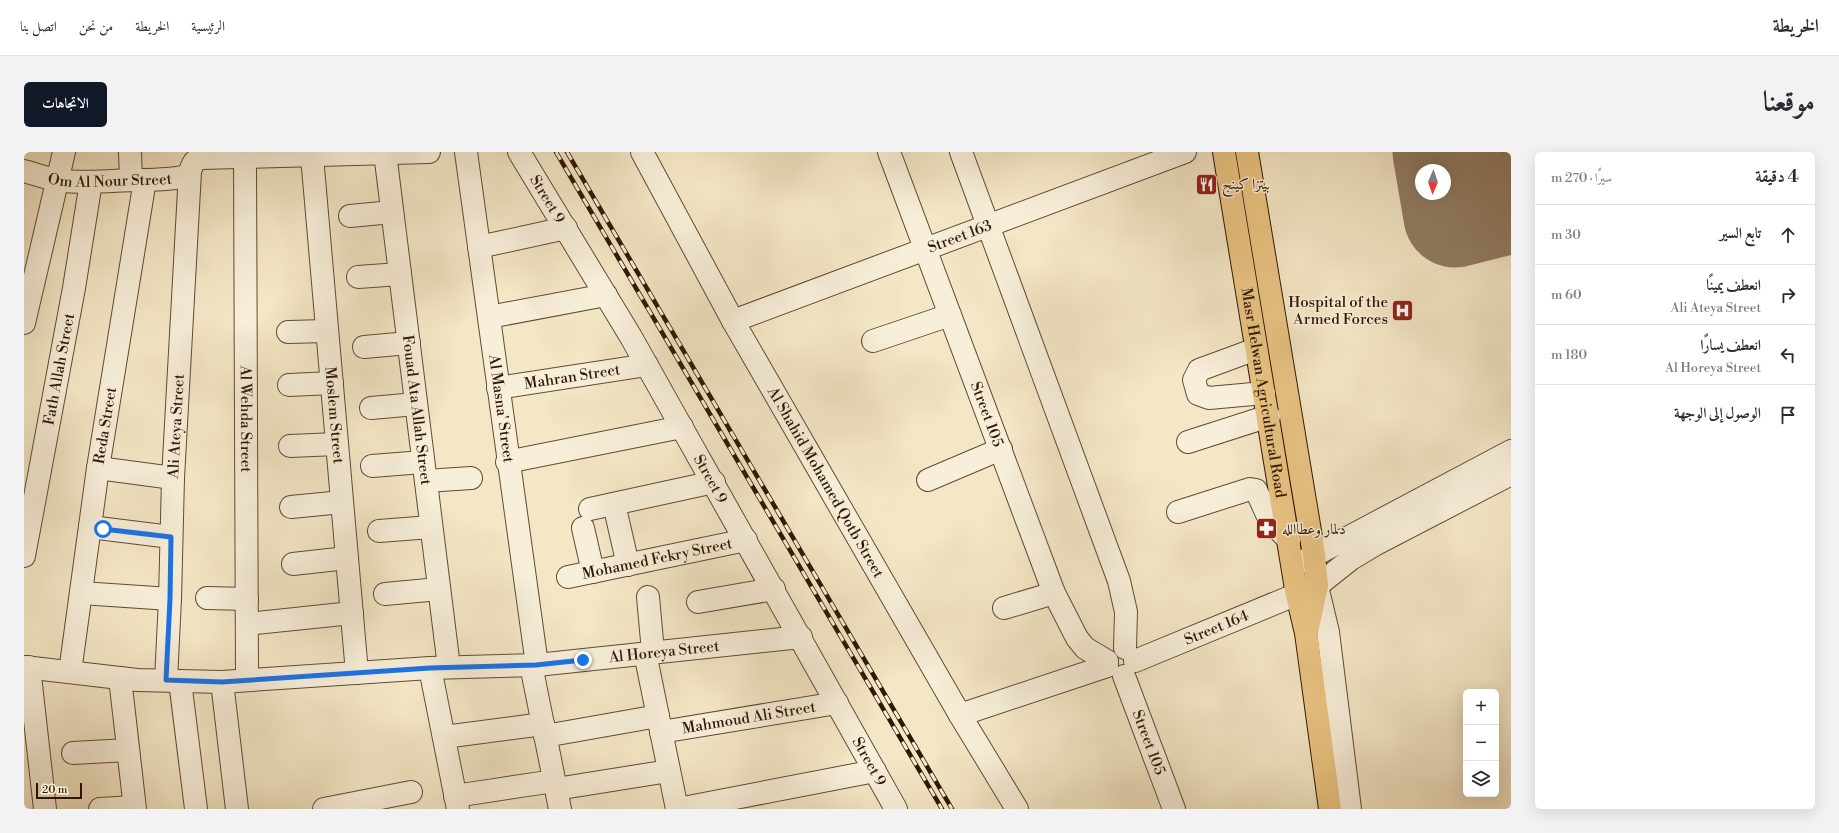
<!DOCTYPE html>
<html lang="ar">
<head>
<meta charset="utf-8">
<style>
	:root { --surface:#fff; --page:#f2f2f3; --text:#2b2b33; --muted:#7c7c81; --line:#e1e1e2; --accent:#111827 }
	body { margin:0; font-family:"Libre Bodoni",Amiri,serif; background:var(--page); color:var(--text); direction:rtl }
	.controls { position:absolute; right:12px; bottom:12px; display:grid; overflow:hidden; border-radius:6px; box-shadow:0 4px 16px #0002 }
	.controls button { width:36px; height:36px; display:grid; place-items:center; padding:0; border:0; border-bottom:1px solid var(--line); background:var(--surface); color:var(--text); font:20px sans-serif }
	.compass { position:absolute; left:1391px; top:12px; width:36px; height:36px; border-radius:50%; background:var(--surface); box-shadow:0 4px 16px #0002; rotate:182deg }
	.scale { position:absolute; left:12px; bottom:10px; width:46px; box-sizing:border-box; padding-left:4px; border:2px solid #301604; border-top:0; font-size:11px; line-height:14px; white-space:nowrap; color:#301604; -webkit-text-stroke:3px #f8efda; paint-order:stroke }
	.stop { position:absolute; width:12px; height:12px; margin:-9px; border:3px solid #1a73e8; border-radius:50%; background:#fff }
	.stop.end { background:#1a73e8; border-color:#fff; box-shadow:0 1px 4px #0008 }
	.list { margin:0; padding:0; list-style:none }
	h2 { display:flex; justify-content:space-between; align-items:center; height:52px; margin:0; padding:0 16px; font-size:17px }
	h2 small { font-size:13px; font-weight:400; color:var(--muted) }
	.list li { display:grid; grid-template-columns:26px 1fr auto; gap:12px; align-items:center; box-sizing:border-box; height:60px; padding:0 16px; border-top:1px solid var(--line) }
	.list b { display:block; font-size:15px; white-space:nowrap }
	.list p { margin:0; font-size:13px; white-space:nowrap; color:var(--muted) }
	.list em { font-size:13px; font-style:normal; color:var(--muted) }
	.icon { flex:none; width:22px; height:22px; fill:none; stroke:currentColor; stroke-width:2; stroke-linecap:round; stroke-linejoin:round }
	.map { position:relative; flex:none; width:1487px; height:657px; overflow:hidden; direction:ltr; border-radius:6px }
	header { display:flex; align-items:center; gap:24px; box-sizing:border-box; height:56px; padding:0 20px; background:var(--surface); border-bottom:1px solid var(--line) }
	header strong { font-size:19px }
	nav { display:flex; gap:22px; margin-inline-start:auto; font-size:14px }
	.intro { display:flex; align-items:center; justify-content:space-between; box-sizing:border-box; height:96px; padding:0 24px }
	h1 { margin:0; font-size:28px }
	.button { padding:10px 18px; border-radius:6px; background:var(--accent); color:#fff; font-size:14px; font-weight:700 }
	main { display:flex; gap:24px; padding:0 24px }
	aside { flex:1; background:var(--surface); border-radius:6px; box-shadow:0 4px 16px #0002 }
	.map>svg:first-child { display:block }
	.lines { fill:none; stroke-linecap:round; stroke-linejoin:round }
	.runway { stroke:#927e65; stroke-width:103 }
	.minor-casing { stroke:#614a34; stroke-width:24 }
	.major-casing { stroke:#301604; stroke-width:24 }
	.minor { stroke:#f8efda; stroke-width:22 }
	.major { stroke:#eac483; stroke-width:22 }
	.rail-casing { stroke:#301604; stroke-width:4.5 }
	.rail { stroke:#f8efda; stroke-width:3; stroke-dasharray:9; stroke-linecap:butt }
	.route { stroke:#1a73e8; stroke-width:5 }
	.labels { text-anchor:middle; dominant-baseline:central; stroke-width:3; stroke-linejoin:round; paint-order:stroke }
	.street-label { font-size:15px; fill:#301604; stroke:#f8efda }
	.poi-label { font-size:15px; fill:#301604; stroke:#f8efda; text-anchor:start }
</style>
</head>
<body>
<header>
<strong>الخريطة</strong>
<nav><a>الرئيسية</a><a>الخريطة</a><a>من نحن</a><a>اتصل بنا</a></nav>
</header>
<div class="intro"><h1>موقعنا</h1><a class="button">الاتجاهات</a></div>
<main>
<aside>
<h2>4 دقيقة<small>سيرًا · 270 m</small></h2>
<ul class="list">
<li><svg class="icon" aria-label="ahead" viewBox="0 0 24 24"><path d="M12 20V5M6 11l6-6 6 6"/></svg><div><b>تابع السير</b></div><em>30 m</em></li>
<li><svg class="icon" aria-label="right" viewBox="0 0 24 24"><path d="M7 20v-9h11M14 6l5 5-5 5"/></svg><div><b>انعطف يمينًا</b><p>Ali Ateya Street</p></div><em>60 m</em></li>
<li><svg class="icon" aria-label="left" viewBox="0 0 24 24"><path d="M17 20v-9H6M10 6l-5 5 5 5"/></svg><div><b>انعطف يسارًا</b><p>Al Horeya Street</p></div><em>180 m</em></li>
<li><svg class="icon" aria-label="arrive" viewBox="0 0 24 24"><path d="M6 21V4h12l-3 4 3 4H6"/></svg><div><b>الوصول إلى الوجهة</b></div></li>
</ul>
</aside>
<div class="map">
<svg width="1487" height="657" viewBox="0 0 1487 657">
	<rect width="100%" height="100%" fill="#f4e7c6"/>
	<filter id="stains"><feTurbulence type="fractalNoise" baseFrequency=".005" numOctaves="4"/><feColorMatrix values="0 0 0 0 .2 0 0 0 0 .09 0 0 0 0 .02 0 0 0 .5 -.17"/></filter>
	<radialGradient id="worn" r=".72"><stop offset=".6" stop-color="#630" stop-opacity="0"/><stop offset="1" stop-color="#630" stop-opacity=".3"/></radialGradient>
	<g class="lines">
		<path class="runway" d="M 1420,0 L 1431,64 L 1487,50"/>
		<defs>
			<g id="minor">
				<path d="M 106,0 L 107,28"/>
				<path id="s1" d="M 442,0 L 513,513"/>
				<path id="s2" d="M 495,0 L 607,185 L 872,657"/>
				<path id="s3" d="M 618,0 L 709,169 L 936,563 L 993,657"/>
				<path id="s4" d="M 865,0 L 1030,441 L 1053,486 L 1061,496 L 1083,509"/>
				<path d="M 937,0 L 1095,429 L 1102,460 L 1101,496"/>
				<path id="s5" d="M 361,1 L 425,515"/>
				<path id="s6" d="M 288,4 L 333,521"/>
				<path id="s7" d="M 221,5 L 223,528"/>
				<path id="s8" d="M 0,19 C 11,22 22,26 33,28 C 58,32 84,29 109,28 C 125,28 142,28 158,25 C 171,23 163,9 178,6 L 405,0"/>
				<path d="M 326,64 L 368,60"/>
				<path d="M 455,95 L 542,76"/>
				<path d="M 334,125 L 376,122"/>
				<path d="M 465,165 L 582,143"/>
				<path id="s9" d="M 709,169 L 1161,0"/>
				<path d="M 0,171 L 40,0"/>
				<path d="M 264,180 L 303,179"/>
				<path d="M 849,189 L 926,163"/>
				<path d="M 340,195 L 385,191"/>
				<path d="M 1232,197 L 1175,218 L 1170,228 L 1174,242 L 1185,246 L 1240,241"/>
				<path d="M 265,233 L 308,231"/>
				<path id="s10" d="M 474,236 L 623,213"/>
				<path d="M 347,256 L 392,252"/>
				<path d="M 1164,290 L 1245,264"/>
				<path d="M 266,294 L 313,292"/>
				<path d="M 483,310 L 658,275"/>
				<path d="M 348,314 L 399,310"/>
				<path d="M 74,316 L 149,326"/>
				<path d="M 904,328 L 977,297"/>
				<path d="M 402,329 L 447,326"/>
				<path d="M 590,352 L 604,413"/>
				<path d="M 267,355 L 318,350"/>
				<path d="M 566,357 L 690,330"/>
				<path d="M 1154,360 L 1226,337 L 1232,338 L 1246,369 L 1265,388"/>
				<path d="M 66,375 L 147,385"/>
				<path d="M 559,376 L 569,420"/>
				<path d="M 355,379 L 407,375"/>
				<path id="s11" d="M 0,404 L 50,136 L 67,30"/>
				<path d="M 269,412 L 323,406"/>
				<path d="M 1274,412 L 1487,299"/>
				<path id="s12" d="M 544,425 L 722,388"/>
				<path d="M 1293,434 L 1304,480 L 1326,657"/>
				<path d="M 57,441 L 146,447"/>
				<path d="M 361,442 L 415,437"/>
				<path d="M 624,445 L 629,500"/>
				<path d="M 183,446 L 223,447"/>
				<path d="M 674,450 L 750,437"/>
				<path d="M 980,456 L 1030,441"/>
				<path d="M 223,472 L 328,461"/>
				<path d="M 621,501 L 653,657"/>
				<path id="s13" d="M 1111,509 L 1293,434 L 1327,407 L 1352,392 L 1487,322"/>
				<path d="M 507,513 L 536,657"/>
				<path id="s14" d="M 0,515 L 113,528 L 198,530 L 406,516 L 513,513 L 777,485"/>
				<path d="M 5,515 L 21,657"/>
				<path d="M 406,516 L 434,657"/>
				<path id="s15" d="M 46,520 L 74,316 L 121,28"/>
				<path id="s16" d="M 1100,524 L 1150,657"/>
				<path d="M 96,526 L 111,657"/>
				<path id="s17" d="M 142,528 L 146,447 L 149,326 L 166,20"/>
				<path d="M 156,529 L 172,657"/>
				<path d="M 198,530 L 213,657"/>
				<path d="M 936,563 L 1083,514"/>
				<path id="s18" d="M 637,580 L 813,551"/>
				<path d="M 521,584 L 634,564"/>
				<path d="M 420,585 L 519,572"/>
				<path d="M 49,601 L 104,598"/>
				<path d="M 532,637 L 645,619"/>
				<path d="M 431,644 L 530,629"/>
				<path d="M 76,657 L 110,655"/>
				<path d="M 300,657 L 387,640"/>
				<path d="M 654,657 L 851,619"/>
			</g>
			<g id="major">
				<path id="s19" d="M 1200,0 L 1273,443 L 1282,481 L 1306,657"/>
				<path d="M 1223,0 L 1290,403 L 1293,434 L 1283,480"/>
			</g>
		</defs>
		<use href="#minor" class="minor-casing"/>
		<use href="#major" class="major-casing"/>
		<use href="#minor" class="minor"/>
		<use href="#major" class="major"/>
		<defs>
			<path id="rail" d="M 532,0 L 918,657
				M 543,0 L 928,657"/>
		</defs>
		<use href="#rail" class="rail-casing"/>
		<use href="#rail" class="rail"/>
	</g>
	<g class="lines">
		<path class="route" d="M 79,377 L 147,385 L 146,447 L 142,528 L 198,530 L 406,516 L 512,513 L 559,508"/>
	</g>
	<defs>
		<symbol id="restaurant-square" viewBox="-11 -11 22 22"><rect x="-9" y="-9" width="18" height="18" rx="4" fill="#8f2418" stroke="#f8efda"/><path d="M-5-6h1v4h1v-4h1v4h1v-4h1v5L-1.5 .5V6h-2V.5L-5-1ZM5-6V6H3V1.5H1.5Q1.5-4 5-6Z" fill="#fff"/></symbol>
		<symbol id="hospital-square" viewBox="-11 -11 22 22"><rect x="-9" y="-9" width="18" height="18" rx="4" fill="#8f2418" stroke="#f8efda"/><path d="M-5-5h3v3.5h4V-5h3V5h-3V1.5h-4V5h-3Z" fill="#fff"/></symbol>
		<symbol id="pharmacy-square" viewBox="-11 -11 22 22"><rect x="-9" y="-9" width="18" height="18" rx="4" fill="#8f2418" stroke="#f8efda"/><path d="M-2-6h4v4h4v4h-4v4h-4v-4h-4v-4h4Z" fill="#fff"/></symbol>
	</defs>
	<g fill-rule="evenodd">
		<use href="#restaurant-square" x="1170" y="20" width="25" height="25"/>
		<use href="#hospital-square" x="1366" y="146" width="25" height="25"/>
		<use href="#pharmacy-square" x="1230" y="364" width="25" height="25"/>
	</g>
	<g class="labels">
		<g class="street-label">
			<text stroke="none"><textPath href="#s8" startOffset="87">Om Al Nour Street</textPath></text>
			<text stroke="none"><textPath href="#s2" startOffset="55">Street 9</textPath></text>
			<text stroke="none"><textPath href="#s9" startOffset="242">Street 163</textPath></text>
			<text stroke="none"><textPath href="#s11" startOffset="190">Fath Allah Street</textPath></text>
			<text stroke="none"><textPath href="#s10" startOffset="75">Mahran Street</textPath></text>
			<text stroke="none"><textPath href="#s19" startOffset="244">Masr Helwan Agricultural Road</textPath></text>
			<text stroke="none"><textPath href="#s1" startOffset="259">Al Masna' Street</textPath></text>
			<text stroke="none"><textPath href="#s5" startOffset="259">Fouad Ata Allah Street</textPath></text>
			<text stroke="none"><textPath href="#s4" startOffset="280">Street 105</textPath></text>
			<text stroke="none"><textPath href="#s6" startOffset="260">Moslem Street</textPath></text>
			<text stroke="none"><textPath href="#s7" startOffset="262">Al Wehda Street</textPath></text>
			<text stroke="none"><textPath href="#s15" startOffset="249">Reda Street</textPath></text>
			<text stroke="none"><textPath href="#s17" startOffset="254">Ali Ateya Street</textPath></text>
			<text stroke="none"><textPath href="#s2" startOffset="379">Street 9</textPath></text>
			<text stroke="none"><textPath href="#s3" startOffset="378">Al Shahid Mohamed Qotb Street</textPath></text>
			<text stroke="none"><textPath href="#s12" startOffset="91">Mohamed Fekry Street</textPath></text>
			<text stroke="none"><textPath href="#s13" startOffset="88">Street 164</textPath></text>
			<text stroke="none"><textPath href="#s14" startOffset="642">Al Horeya Street</textPath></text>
			<text stroke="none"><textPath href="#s18" startOffset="89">Mahmoud Ali Street</textPath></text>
			<text stroke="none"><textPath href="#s16" startOffset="71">Street 105</textPath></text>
			<text stroke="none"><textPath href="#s2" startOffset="703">Street 9</textPath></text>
		</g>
		<g class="poi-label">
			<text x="1198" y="32">بيتزا كينج</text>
			<text x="1364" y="150" text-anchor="end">Hospital of the<tspan x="1364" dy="17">Armed Forces</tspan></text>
			<text x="1258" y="377">دلمار وعطاالله</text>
		</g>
	</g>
	<rect width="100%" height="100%" filter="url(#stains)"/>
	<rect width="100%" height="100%" fill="url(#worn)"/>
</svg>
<div class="controls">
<button>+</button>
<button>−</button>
<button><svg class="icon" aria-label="layers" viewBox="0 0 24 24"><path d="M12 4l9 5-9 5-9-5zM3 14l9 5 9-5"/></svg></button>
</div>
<svg class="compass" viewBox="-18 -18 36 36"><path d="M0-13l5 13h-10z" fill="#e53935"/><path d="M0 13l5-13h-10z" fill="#7c7c81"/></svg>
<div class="scale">20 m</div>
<div class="stop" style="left:79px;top:377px"></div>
<div class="stop end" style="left:559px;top:508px"></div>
</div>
</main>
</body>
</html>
